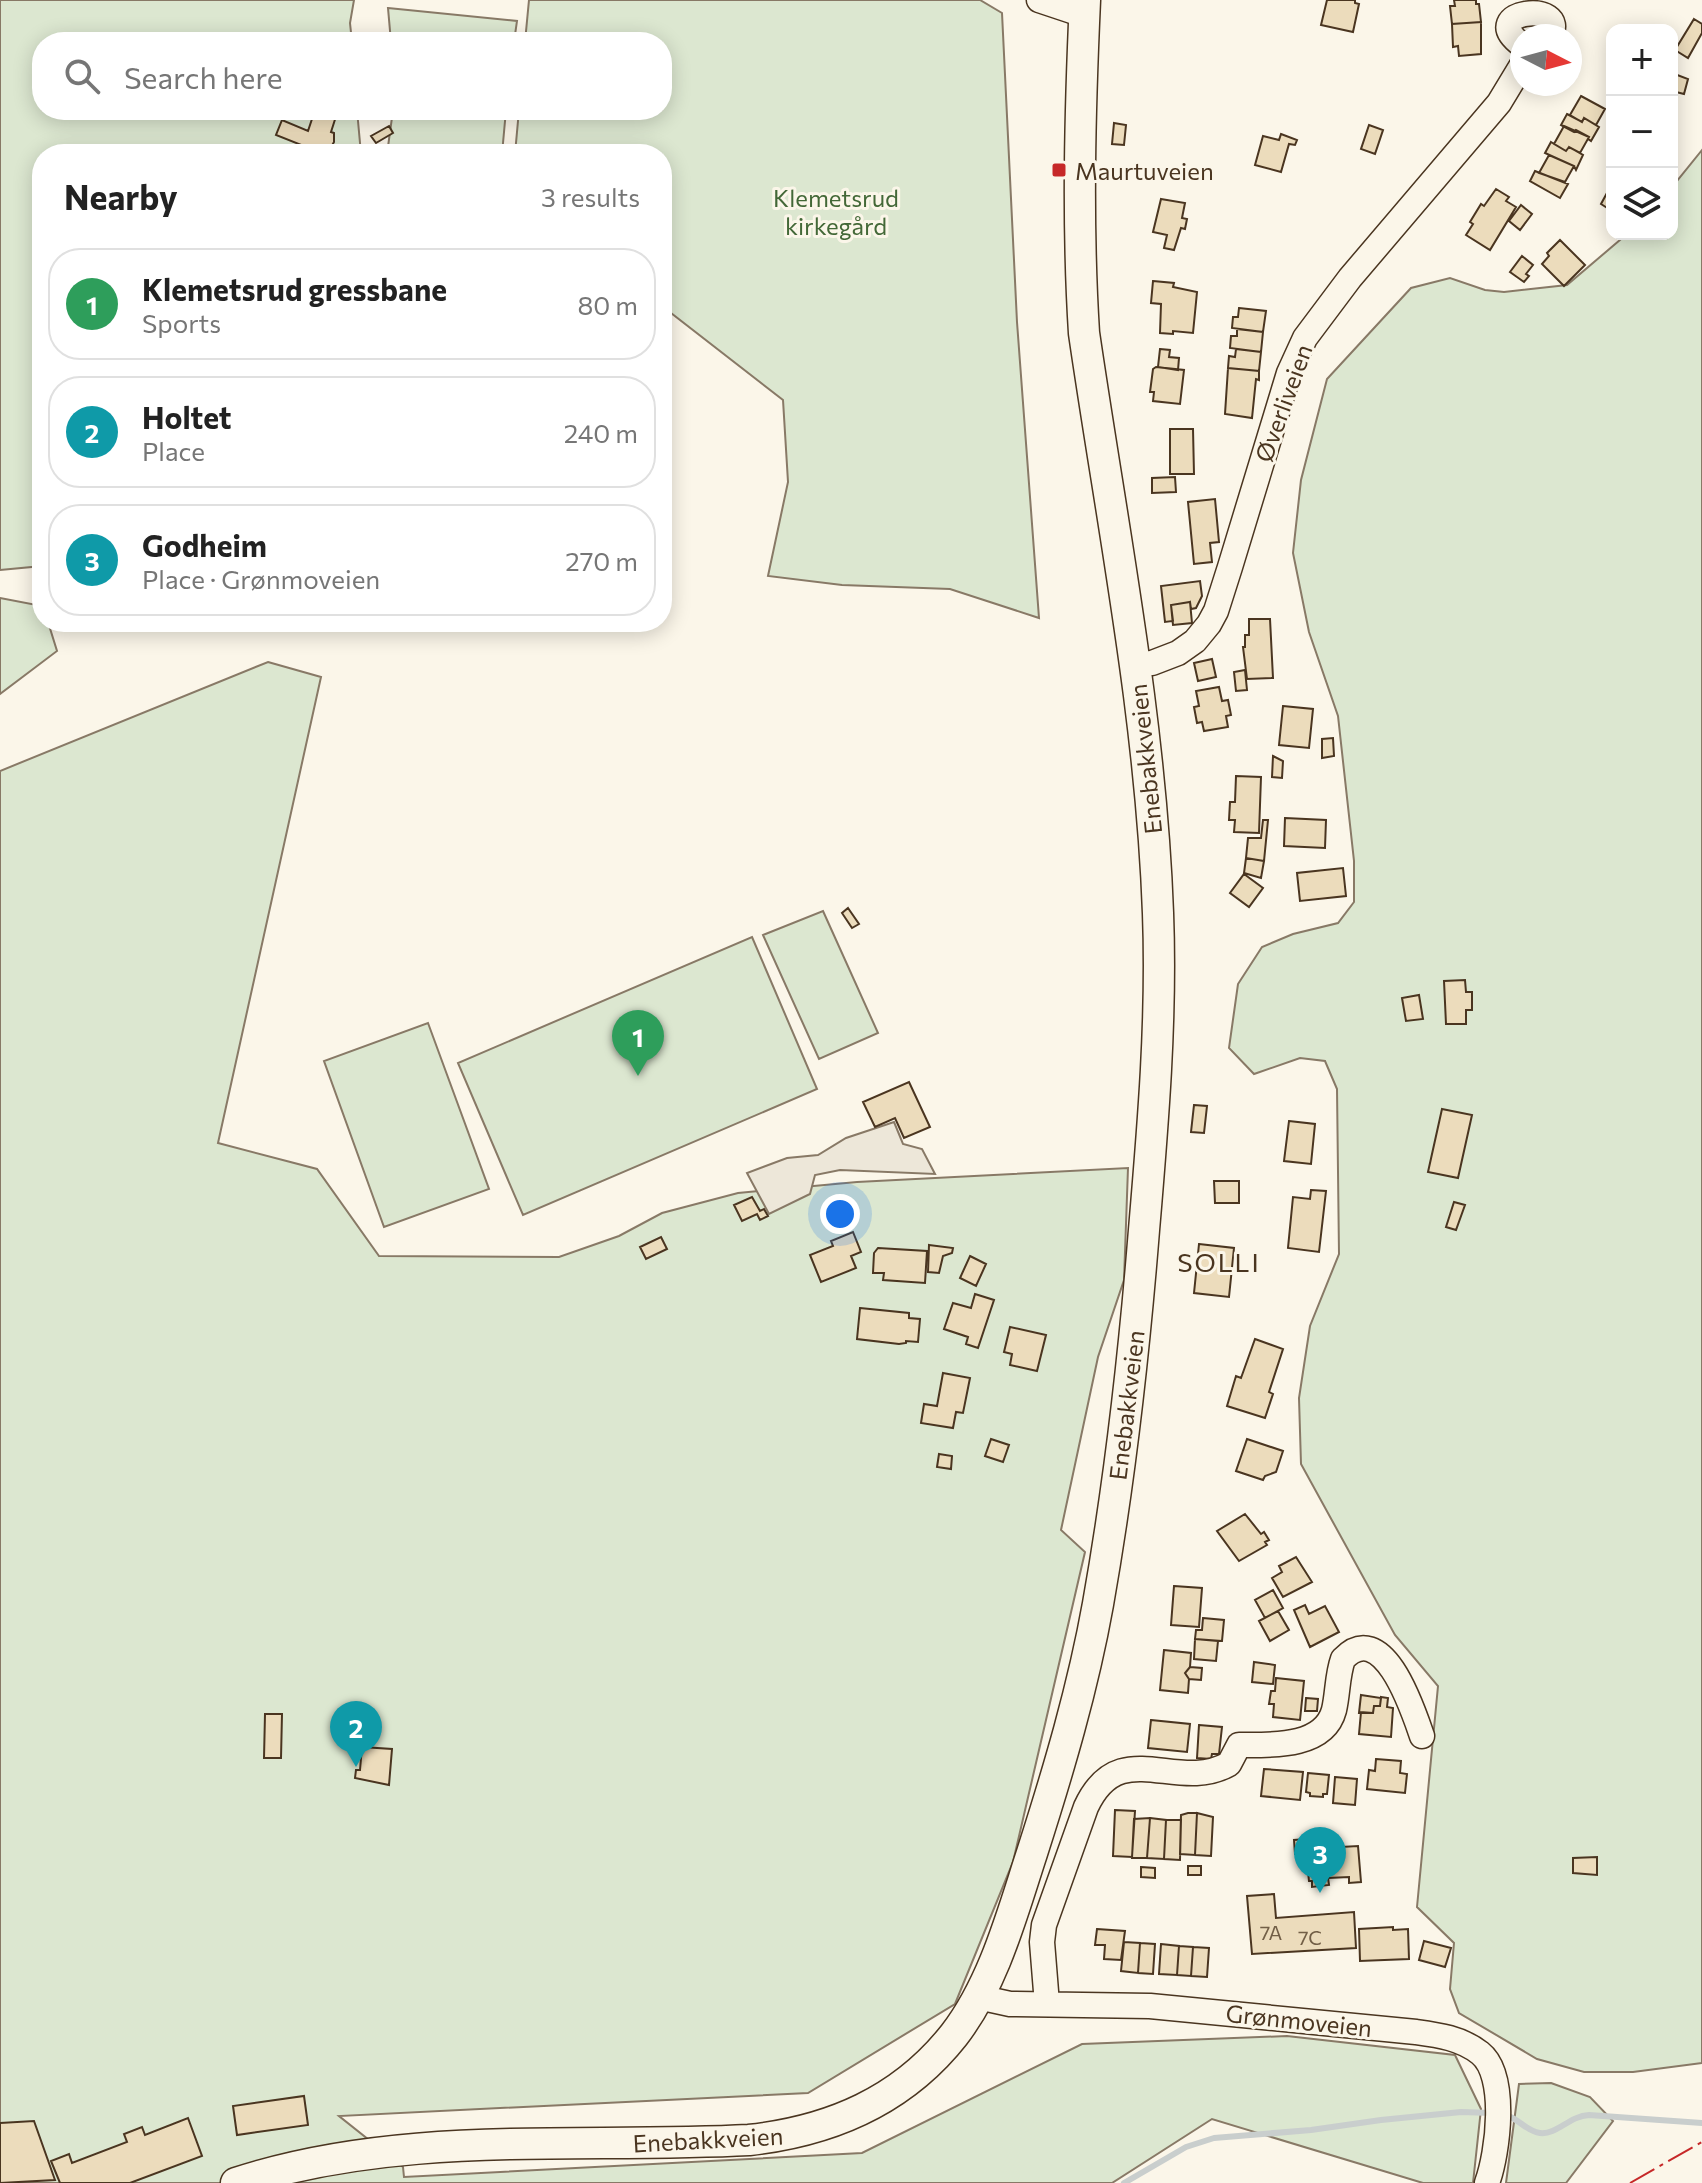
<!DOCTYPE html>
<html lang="en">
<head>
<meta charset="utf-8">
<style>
	:root { --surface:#fff; --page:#f6f6f6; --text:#222; --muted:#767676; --line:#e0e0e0; --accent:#c62828 }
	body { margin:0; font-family:Commissioner,sans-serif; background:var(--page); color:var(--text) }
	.controls { position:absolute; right:24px; top:24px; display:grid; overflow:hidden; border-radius:16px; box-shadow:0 4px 20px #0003 }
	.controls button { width:72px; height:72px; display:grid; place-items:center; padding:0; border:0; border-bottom:2px solid var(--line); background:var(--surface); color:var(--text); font:40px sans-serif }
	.compass { position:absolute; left:1510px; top:24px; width:72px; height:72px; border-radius:50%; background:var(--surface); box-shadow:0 4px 20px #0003; rotate:96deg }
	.you { position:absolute; left:840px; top:1214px; width:28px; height:28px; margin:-20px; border:6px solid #fff; border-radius:50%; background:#1a73e8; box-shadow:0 0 0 12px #1a73e833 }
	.badge { display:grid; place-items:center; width:52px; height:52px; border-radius:50%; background:var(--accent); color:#fff; font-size:26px; font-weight:700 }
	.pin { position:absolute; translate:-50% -66px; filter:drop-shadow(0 2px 4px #0008) }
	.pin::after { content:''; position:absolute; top:42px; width:28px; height:24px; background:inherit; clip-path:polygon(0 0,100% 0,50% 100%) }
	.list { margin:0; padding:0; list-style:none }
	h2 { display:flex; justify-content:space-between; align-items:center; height:104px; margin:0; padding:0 32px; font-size:34px }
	h2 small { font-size:26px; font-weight:400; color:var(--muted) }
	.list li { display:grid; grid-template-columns:52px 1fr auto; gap:24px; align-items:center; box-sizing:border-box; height:112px; margin:0 16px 16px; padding:0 16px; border:2px solid var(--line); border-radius:32px }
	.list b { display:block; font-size:30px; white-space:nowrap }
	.list p { margin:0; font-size:26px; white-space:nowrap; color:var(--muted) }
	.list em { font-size:26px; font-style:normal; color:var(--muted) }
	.icon { flex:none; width:44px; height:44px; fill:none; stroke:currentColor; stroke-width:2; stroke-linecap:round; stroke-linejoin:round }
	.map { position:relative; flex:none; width:1702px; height:2183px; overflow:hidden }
	.search { position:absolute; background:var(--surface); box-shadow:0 4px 20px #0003; left:32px; top:32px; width:640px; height:88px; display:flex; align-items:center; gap:20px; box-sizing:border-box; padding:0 28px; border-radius:32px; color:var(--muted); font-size:30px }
	.panel { position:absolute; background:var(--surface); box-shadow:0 4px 20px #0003; left:32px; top:144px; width:640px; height:488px; border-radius:32px }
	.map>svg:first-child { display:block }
	.green { fill:#dce7d0; stroke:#887966; stroke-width:2 }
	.parking { fill:#ede7d9; stroke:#887966; stroke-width:2 }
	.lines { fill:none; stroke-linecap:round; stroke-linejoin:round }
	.stream { stroke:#c9cecd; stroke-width:6 }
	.building { fill:#ecdcbc; stroke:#4a3520; stroke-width:2 }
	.minor-casing { stroke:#4a3520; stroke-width:27 }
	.major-casing { stroke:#4a3520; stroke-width:33 }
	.minor { stroke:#fbf6e9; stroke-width:24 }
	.major { stroke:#fbf6e9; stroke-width:30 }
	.power { stroke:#c62828; stroke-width:2; stroke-dasharray:28 6 4 6; stroke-linecap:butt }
	.poi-dot { fill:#c62828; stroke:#fbf6e9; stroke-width:3 }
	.labels { text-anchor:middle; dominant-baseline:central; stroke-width:6; stroke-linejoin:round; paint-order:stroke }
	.number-label { font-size:20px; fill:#725f47 }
	.poi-label { font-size:24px; fill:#4a3520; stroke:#fbf6e9; text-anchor:start }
	.park-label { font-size:24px; fill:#436837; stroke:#fbf6e9 }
	.street-label { font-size:24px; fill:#4a3520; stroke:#fbf6e9 }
	.neighbourhood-label { font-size:26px; letter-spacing:2px; fill:#4a3520; stroke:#fbf6e9 }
</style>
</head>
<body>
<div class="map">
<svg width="1702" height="2183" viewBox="0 0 1702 2183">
	<rect width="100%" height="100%" fill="#fbf6e9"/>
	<path class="green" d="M 0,0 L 354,0 L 350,23 L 352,42 L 42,42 L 42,110 L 357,110 L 361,154 L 42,154 L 42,566 L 0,570 Z
		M 529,0 L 980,0 L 1002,13 L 1017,322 L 1039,618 L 950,589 L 842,585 L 768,576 L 788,482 L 783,400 L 662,306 L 662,154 L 515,154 L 519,110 L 662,110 L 662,42 L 525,42 Z
		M 388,8 L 517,21 L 514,42 L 391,42 Z
		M 393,110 L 506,110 L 502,154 L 387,154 Z
		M 1702,150 L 1702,2063 L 1633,2072 L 1584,2072 L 1537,2059 L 1459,2013 L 1450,1989 L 1454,1943 L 1417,1907 L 1438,1686 L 1395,1635 L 1301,1464 L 1299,1398 L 1310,1326 L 1339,1254 L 1337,1089 L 1325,1061 L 1300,1058 L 1254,1074 L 1229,1048 L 1238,984 L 1262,947 L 1293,934 L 1338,923 L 1354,902 L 1354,861 L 1338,716 L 1309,632 L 1293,553 L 1301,480 L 1327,379 L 1411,288 L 1450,278 L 1485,290 L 1504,292 L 1567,285 L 1627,234 L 1672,234 L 1672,187 Z
		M 0,598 L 42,606 L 42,622 L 48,622 L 57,651 L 0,694 Z
		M 268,662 L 321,677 L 218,1143 L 317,1169 L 379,1256 L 559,1257 L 619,1236 L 662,1213 L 738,1193 L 857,1182 L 1128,1168 L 1124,1280 L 1098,1357 L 1061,1530 L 1085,1552 L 1013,1862 L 955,2004 L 808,2093 L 339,2116 L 403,2167 L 404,2177 L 862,2153 L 1082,2044 L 1287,2036 L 1455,2055 L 1481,2109 L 1473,2183 L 1423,2183 L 1212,2119 L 1112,2183 L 0,2183 L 0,771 Z
		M 823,911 L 878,1033 L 819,1059 L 763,935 Z
		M 752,937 L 817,1089 L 523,1215 L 458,1063 Z
		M 428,1023 L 489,1189 L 384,1227 L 324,1061 Z
		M 1551,2083 L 1590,2097 L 1613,2121 L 1566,2183 L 1506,2183 L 1519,2084 Z"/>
	<path class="parking" d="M 894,1122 L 903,1144 L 922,1149 L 935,1174 L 840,1170 L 815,1175 L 810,1194 L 769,1214 L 747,1173 L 787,1158 L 818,1155 L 846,1138 Z"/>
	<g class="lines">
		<path class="stream" d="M 1504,2115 C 1518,2117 1525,2131 1540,2133 C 1557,2135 1569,2116 1589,2115 L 1702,2123
			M 1124,2183 L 1186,2147 L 1214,2138 L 1311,2130 L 1381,2120 L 1461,2112 L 1493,2113"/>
	</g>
	<path class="building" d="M 1327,0 L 1355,0 L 1355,3 L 1359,4 L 1353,32 L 1321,25 Z
		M 1454,0 L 1476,0 L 1476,4 L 1479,4 L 1481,22 L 1452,24 L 1450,6 L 1455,6 Z
		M 1694,19 L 1702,24 L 1702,33 L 1688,58 L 1675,50 Z
		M 1481,22 L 1481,54 L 1459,56 L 1458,46 L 1453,47 L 1452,24 Z
		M 1672,73 L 1688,79 L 1684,94 L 1672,91 Z
		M 1581,96 L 1605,109 L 1596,125 L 1584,118 L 1582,122 L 1570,115 Z
		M 315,110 L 338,110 L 331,132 L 334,133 L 334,142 L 330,149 L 326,147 L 324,154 L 301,154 L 304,146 L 276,135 L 282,120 L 308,131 Z
		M 1567,114 L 1582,122 L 1584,118 L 1599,127 L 1591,141 L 1588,139 L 1589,137 L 1576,130 L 1574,132 L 1561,125 Z
		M 1114,123 L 1126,125 L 1124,145 L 1112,144 Z
		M 1369,125 L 1383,130 L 1375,154 L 1361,149 Z
		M 389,126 L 393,133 L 376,143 L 371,136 Z
		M 1564,126 L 1589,137 L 1580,153 L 1569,147 L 1566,151 L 1554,144 Z
		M 1281,134 L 1297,140 L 1295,145 L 1289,144 L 1281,172 L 1255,165 L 1263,136 L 1279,140 Z
		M 1551,142 L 1566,151 L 1569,147 L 1583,155 L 1576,170 L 1574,166 L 1545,153 Z
		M 1549,155 L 1574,166 L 1565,182 L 1539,173 Z
		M 1535,171 L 1568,184 L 1560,198 L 1530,181 Z
		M 1496,189 L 1509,197 L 1506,201 L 1516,207 L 1490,250 L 1466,235 L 1473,224 L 1470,222 L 1481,204 L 1484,206 Z
		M 1607,193 L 1612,196 L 1612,211 L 1601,204 Z
		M 1161,199 L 1185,203 L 1182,218 L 1187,219 L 1185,229 L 1181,228 L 1174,250 L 1164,248 L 1167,235 L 1153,232 Z
		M 1521,205 L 1532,214 L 1520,230 L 1509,221 Z
		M 1560,240 L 1585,265 L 1564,286 L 1542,264 L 1549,256 L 1547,253 Z
		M 1522,256 L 1533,265 L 1526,274 L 1529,276 L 1524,282 L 1510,272 Z
		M 1153,281 L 1174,283 L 1173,287 L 1197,292 L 1193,333 L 1173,331 L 1173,334 L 1160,333 L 1161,304 L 1151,303 Z
		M 1239,308 L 1266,311 L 1263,332 L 1232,328 L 1233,317 L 1238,317 Z
		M 1237,329 L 1263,332 L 1261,352 L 1230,348 L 1231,336 L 1237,336 Z
		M 1160,349 L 1170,350 L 1169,357 L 1179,358 L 1178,370 L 1158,367 Z
		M 1236,349 L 1261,352 L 1259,371 L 1228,368 L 1229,356 L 1235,357 Z
		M 1156,367 L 1184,370 L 1180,404 L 1153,401 L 1154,392 L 1150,392 L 1153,369 Z
		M 1228,368 L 1259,371 L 1259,380 L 1256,379 L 1252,418 L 1225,414 Z
		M 1170,429 L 1193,429 L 1194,474 L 1170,474 Z
		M 1175,477 L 1176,492 L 1152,493 L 1152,478 Z
		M 1215,499 L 1219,542 L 1210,543 L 1212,562 L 1194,564 L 1188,502 Z
		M 1200,581 L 1202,596 L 1196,608 L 1191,609 L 1190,602 L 1171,605 L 1173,621 L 1165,622 L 1161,586 Z
		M 1190,602 L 1192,623 L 1173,625 L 1171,605 Z
		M 1249,619 L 1270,619 L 1273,678 L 1247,679 L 1243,647 L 1245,647 L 1245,635 L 1249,635 Z
		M 1212,659 L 1216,677 L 1198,681 L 1194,663 Z
		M 1245,670 L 1247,690 L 1236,691 L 1234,672 Z
		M 1219,687 L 1222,701 L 1228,700 L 1231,715 L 1226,716 L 1228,727 L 1204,731 L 1202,722 L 1197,723 L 1194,707 L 1199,706 L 1196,691 Z
		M 1283,706 L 1313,709 L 1309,748 L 1279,745 Z
		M 1333,738 L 1334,756 L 1322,758 L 1322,739 Z
		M 1273,756 L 1283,761 L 1282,778 L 1272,777 Z
		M 1236,776 L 1261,777 L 1259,833 L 1234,832 L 1235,820 L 1229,820 L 1230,802 L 1235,802 Z
		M 1285,818 L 1326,820 L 1325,848 L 1284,846 Z
		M 1263,820 L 1268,820 L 1264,861 L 1246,858 L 1248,838 L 1261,838 Z
		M 1246,858 L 1264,861 L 1261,878 L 1244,873 Z
		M 1343,868 L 1346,896 L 1300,901 L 1297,873 Z
		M 1244,874 L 1263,888 L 1249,907 L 1230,893 Z
		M 848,908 L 859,924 L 852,928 L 842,913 Z
		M 1465,980 L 1466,992 L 1472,992 L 1472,1010 L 1466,1010 L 1466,1024 L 1446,1024 L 1444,981 Z
		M 1419,995 L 1423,1019 L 1406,1021 L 1402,998 Z
		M 909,1082 L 930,1127 L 904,1138 L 895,1118 L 875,1127 L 863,1102 Z
		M 1194,1105 L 1207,1106 L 1204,1133 L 1191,1132 Z
		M 1442,1109 L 1472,1115 L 1458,1178 L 1428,1172 Z
		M 1289,1121 L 1315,1124 L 1311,1164 L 1284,1161 Z
		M 1214,1181 L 1239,1181 L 1239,1203 L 1215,1203 Z
		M 1311,1190 L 1326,1191 L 1319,1252 L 1288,1248 L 1293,1197 L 1310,1199 Z
		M 752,1197 L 760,1211 L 764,1209 L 768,1216 L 760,1220 L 757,1214 L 742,1221 L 734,1205 Z
		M 1454,1202 L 1465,1205 L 1456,1230 L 1446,1227 Z
		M 853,1232 L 861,1252 L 851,1256 L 856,1268 L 821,1282 L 810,1255 L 833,1246 L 831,1241 Z
		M 661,1237 L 667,1249 L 646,1259 L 640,1247 Z
		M 1199,1244 L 1234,1248 L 1229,1297 L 1194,1293 Z
		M 929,1245 L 953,1248 L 952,1253 L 943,1256 L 939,1273 L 928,1272 Z
		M 878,1248 L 927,1251 L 925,1283 L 883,1280 L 884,1273 L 873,1273 L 874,1253 Z
		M 970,1256 L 986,1264 L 976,1286 L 960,1278 Z
		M 975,1294 L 994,1300 L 978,1348 L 966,1344 L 968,1337 L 944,1329 L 953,1303 L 971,1308 Z
		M 860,1308 L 909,1313 L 909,1318 L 920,1319 L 918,1342 L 906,1341 L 906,1343 L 899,1344 L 857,1339 Z
		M 1010,1327 L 1046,1335 L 1037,1371 L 1010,1365 L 1012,1354 L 1004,1352 Z
		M 1255,1339 L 1283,1349 L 1269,1392 L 1273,1394 L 1265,1418 L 1227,1406 L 1236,1376 L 1241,1378 Z
		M 943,1373 L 970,1378 L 963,1413 L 956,1412 L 953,1428 L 921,1423 L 924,1404 L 937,1406 Z
		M 991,1439 L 1009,1445 L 1003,1462 L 985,1456 Z
		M 1247,1439 L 1283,1451 L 1276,1472 L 1265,1476 L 1263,1480 L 1236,1471 Z
		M 939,1454 L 952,1456 L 951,1469 L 937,1467 Z
		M 1245,1514 L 1261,1534 L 1264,1532 L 1269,1540 L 1265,1542 L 1267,1545 L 1239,1561 L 1217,1531 Z
		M 1296,1557 L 1312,1582 L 1283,1597 L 1272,1578 L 1282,1572 L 1279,1566 Z
		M 1174,1586 L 1202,1588 L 1199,1627 L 1171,1625 Z
		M 1273,1590 L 1283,1608 L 1265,1618 L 1255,1600 Z
		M 1305,1605 L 1309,1614 L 1325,1606 L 1339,1632 L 1310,1647 L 1294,1610 Z
		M 1278,1611 L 1289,1630 L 1270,1641 L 1259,1621 Z
		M 1203,1618 L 1224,1620 L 1222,1641 L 1195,1639 L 1196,1630 L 1202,1630 Z
		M 1195,1639 L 1218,1641 L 1216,1661 L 1194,1659 Z
		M 1164,1650 L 1191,1653 L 1190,1667 L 1185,1673 L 1189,1679 L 1188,1693 L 1160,1690 Z
		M 1254,1662 L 1275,1665 L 1273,1684 L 1252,1682 Z
		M 1190,1667 L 1202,1668 L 1201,1680 L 1189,1679 L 1185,1673 Z
		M 1276,1678 L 1304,1681 L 1300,1720 L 1273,1717 L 1274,1704 L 1269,1704 L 1271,1691 L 1275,1691 Z
		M 1361,1695 L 1381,1698 L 1380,1706 L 1374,1706 L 1373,1713 L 1359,1713 Z
		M 1381,1697 L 1388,1698 L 1387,1707 L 1393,1708 L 1391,1737 L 1359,1734 L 1361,1712 L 1373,1713 L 1374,1706 L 1380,1706 Z
		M 1306,1698 L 1318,1699 L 1317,1711 L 1305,1711 Z
		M 265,1714 L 282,1714 L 281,1758 L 264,1758 Z
		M 1151,1720 L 1190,1724 L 1187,1752 L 1148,1748 Z
		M 1199,1725 L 1222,1727 L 1219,1754 L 1212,1754 L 1211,1759 L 1197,1758 Z
		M 362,1747 L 392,1749 L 389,1785 L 355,1778 L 356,1770 L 360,1770 Z
		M 1376,1759 L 1401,1761 L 1400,1773 L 1407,1774 L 1405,1793 L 1367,1789 L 1369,1770 L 1375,1771 Z
		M 1264,1769 L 1303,1772 L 1300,1800 L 1261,1796 Z
		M 1308,1773 L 1329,1775 L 1327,1794 L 1323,1794 L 1323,1797 L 1310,1796 L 1310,1793 L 1306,1792 Z
		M 1335,1777 L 1357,1779 L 1355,1805 L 1333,1803 Z
		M 1115,1810 L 1135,1811 L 1132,1857 L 1113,1856 Z
		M 1188,1813 L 1197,1813 L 1195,1855 L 1180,1854 L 1181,1815 Z
		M 1197,1813 L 1213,1817 L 1211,1856 L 1195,1855 Z
		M 1150,1818 L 1166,1820 L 1164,1859 L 1147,1858 Z
		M 1150,1818 L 1147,1858 L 1132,1858 L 1134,1819 Z
		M 1166,1820 L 1181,1820 L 1180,1860 L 1164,1859 Z
		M 1307,1839 L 1308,1850 L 1323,1849 L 1323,1845 L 1341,1843 L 1341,1847 L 1358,1846 L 1361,1882 L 1349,1883 L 1349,1877 L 1328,1878 L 1329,1885 L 1312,1887 L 1312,1881 L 1309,1881 L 1306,1853 L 1295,1854 L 1294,1840 Z
		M 1597,1857 L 1597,1875 L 1573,1873 L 1573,1858 Z
		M 1188,1866 L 1201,1866 L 1201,1875 L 1188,1875 Z
		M 1141,1867 L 1155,1868 L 1155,1878 L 1141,1877 Z
		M 1274,1894 L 1276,1918 L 1354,1912 L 1356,1948 L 1252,1954 L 1247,1896 Z
		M 1393,1927 L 1393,1930 L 1408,1929 L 1409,1959 L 1360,1961 L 1359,1929 Z
		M 1097,1929 L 1125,1931 L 1121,1960 L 1104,1959 L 1105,1945 L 1095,1945 Z
		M 1424,1941 L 1451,1948 L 1445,1967 L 1419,1960 Z
		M 1124,1942 L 1140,1943 L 1138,1973 L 1121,1971 Z
		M 1140,1943 L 1155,1944 L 1153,1974 L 1138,1973 Z
		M 1161,1944 L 1179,1946 L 1177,1975 L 1159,1974 Z
		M 1179,1946 L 1193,1947 L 1191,1976 L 1177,1975 Z
		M 1193,1947 L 1209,1948 L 1207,1977 L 1191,1976 Z
		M 304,2096 L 308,2125 L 237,2135 L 233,2106 Z
		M 188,2118 L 202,2156 L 130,2183 L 60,2183 L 51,2161 L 69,2154 L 72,2163 L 127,2142 L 124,2134 L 142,2127 L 145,2135 Z
		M 34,2121 L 55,2180 L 0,2183 L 0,2123 Z"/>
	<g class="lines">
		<defs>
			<path id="minor" d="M 1039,0 L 1084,15
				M 1522,45 C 1474,10 1571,0 1550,36
				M 1134,664 L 1152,663 L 1178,653 L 1195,641 L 1209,624 L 1216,611 L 1230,567 L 1289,373 L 1305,338 L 1350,278 L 1499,103 L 1522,65
				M 978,1997 L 1010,2004 L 1150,2006 L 1416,2032 C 1438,2035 1461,2038 1480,2053 C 1508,2075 1498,2153 1487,2183
				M 1047,2004 L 1042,1942 L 1044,1925 L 1086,1807 C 1120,1734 1176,1794 1229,1764 L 1239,1745 C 1271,1745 1324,1748 1334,1710 C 1338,1693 1337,1676 1343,1659 C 1383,1617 1413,1710 1422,1736"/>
			<path id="major" d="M 236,2183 C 401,2129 578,2149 749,2140 C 831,2131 902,2101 954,2035 C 994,1983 1012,1914 1032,1853 C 1058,1772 1083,1688 1098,1604 C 1120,1480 1134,1355 1144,1230 C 1153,1125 1162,1018 1158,913 C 1151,718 1112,525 1084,333 C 1077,222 1080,110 1085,0"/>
		</defs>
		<use href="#minor" class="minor-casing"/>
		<use href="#major" class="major-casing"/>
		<use href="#minor" class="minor"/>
		<use href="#major" class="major"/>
		<path class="power" d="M 1630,2183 L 1702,2142"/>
	</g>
	<rect class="poi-dot" x="1051" y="162" width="16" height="16" rx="4"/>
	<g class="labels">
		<g class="number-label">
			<text x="1271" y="1932">7A</text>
			<text x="1310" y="1937">7C</text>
		</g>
		<g class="poi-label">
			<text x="1075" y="170">Maurtuveien</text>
		</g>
		<g class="park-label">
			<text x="836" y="197">Klemetsrud<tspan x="836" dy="28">kirkegård</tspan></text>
		</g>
		<g class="street-label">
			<text transform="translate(1283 403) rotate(-70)">Øverliveien</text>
			<text transform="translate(1145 759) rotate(-96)">Enebakkveien</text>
			<text transform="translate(1126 1405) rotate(-83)">Enebakkveien</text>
			<text transform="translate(1299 2020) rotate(6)">Grønmoveien</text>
			<text transform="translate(708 2139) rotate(-3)">Enebakkveien</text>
		</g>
		<g class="neighbourhood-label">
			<text x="1219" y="1261">SOLLI</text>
		</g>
	</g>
</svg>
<div class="controls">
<button>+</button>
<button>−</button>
<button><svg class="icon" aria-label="layers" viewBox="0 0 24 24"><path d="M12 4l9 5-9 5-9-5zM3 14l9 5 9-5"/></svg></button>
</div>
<svg class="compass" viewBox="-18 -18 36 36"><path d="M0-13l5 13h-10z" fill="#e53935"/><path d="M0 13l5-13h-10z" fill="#767676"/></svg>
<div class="you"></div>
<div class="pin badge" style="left:638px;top:1076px;background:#2e9e5b">1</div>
<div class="pin badge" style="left:356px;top:1767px;background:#0f9aa8">2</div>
<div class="pin badge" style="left:1320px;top:1893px;background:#0f9aa8">3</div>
<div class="search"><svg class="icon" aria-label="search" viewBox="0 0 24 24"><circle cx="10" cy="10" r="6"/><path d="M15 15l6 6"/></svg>Search here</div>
<section class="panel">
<h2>Nearby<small>3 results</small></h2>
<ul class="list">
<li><span class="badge" style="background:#2e9e5b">1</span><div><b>Klemetsrud gressbane</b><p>Sports</p></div><em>80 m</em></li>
<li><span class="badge" style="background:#0f9aa8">2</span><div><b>Holtet</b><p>Place</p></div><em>240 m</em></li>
<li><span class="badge" style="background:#0f9aa8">3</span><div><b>Godheim</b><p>Place · Grønmoveien</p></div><em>270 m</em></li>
</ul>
</section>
</div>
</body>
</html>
